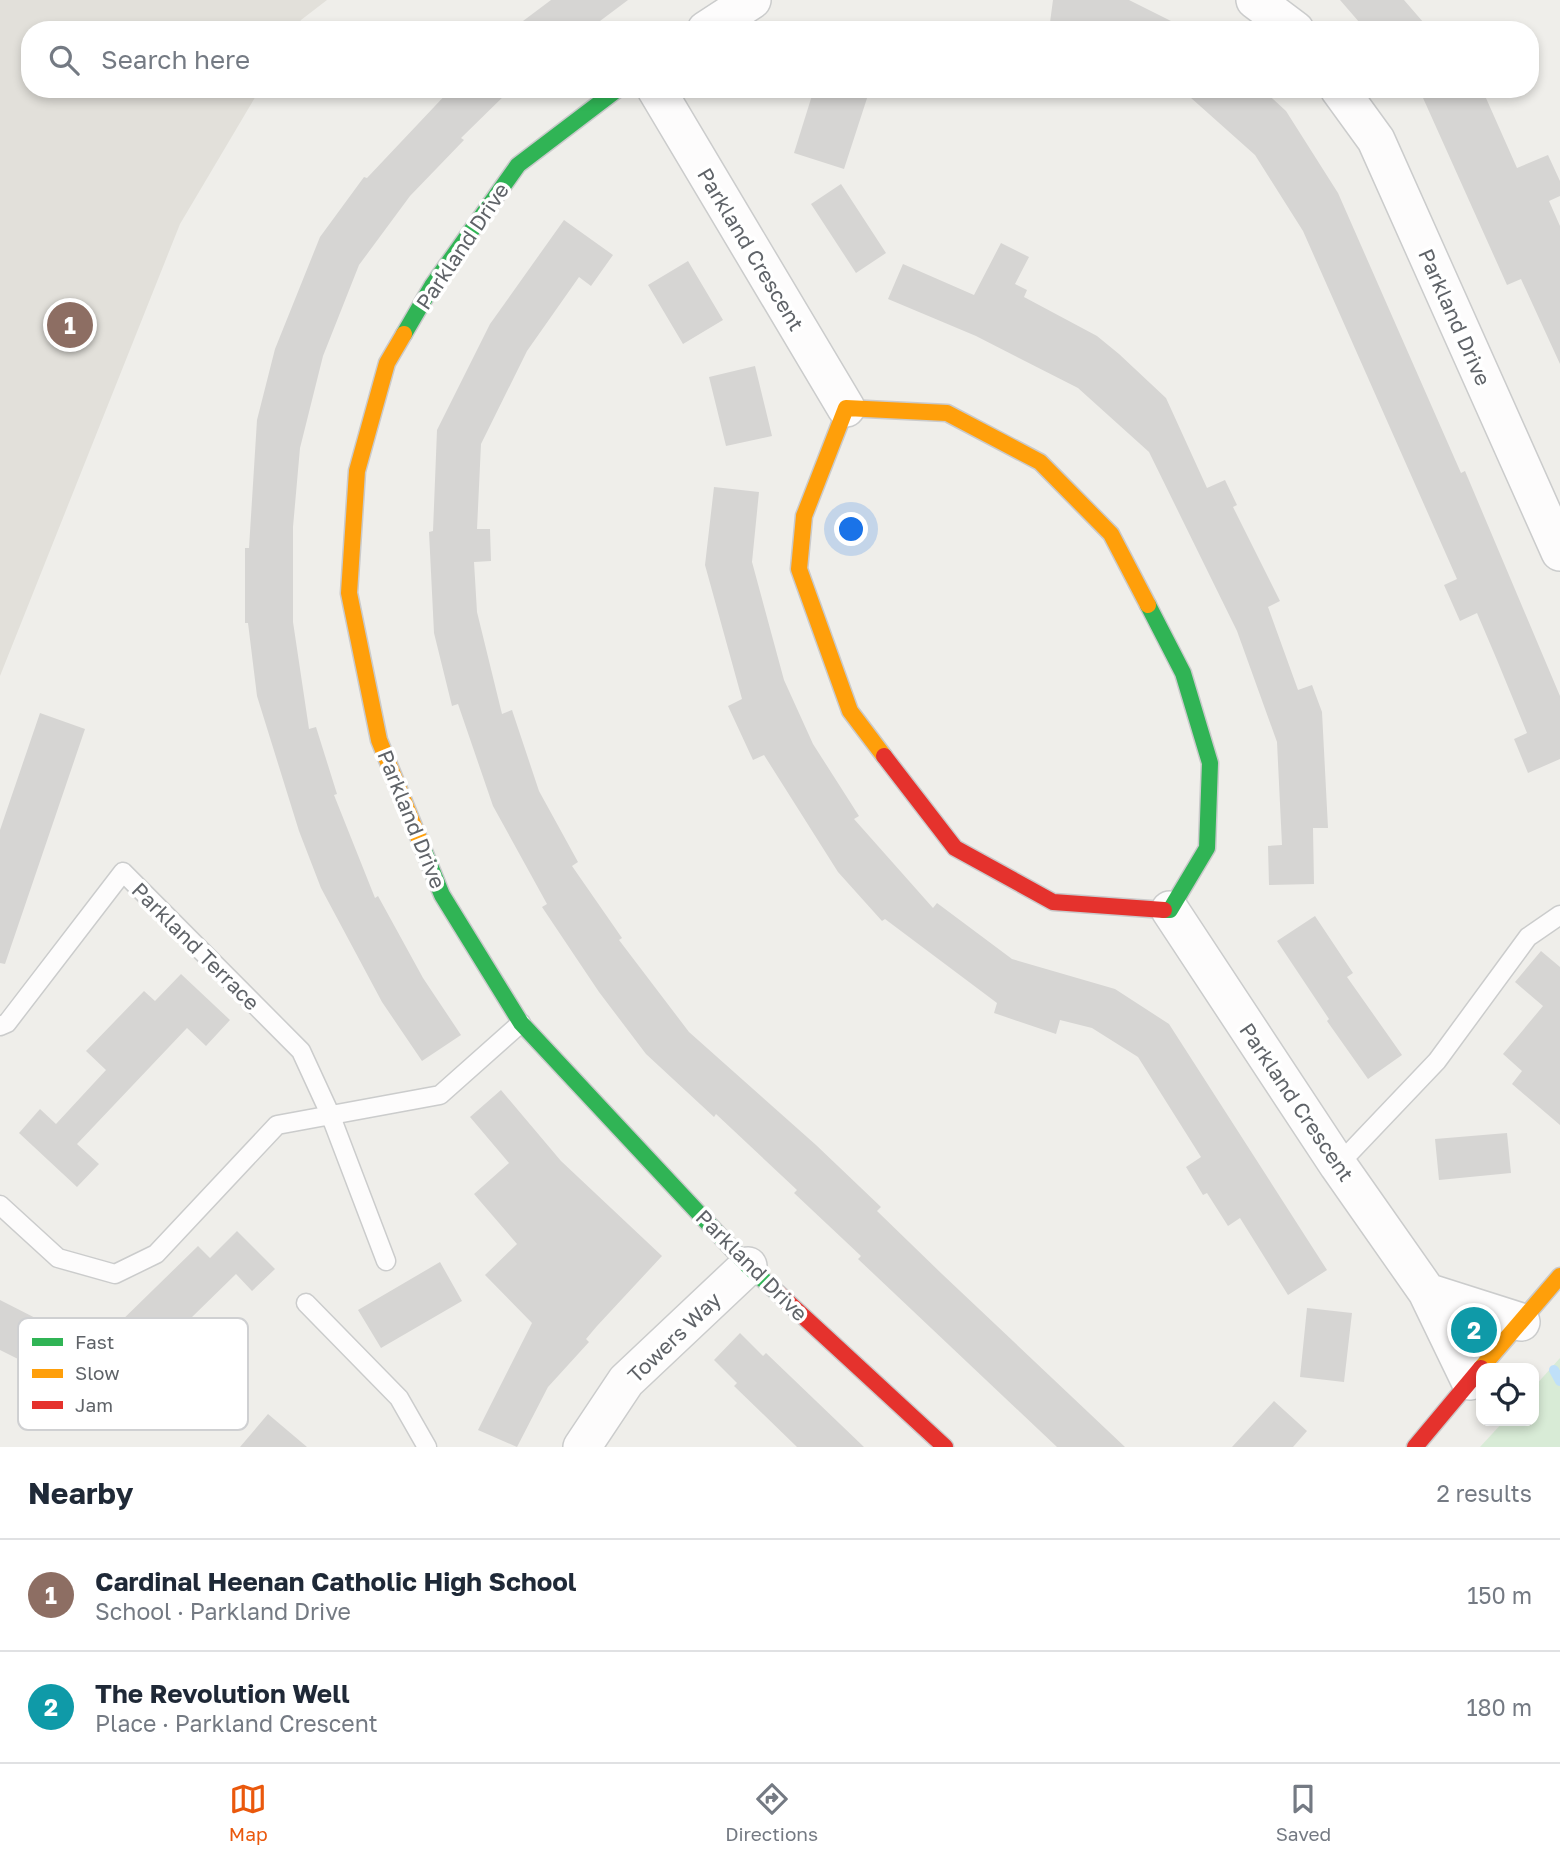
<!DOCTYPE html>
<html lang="en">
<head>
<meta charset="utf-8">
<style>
	:root { --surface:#fff; --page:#f2f2f3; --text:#1f2937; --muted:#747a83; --line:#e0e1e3; --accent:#ea580c }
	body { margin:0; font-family:"Golos Text",sans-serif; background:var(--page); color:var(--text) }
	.controls { position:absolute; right:21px; bottom:21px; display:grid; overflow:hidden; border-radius:14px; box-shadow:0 4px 10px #0003 }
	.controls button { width:63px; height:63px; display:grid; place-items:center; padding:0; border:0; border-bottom:2px solid var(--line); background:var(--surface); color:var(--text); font:35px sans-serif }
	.you { position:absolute; left:852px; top:530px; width:24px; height:24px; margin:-18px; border:5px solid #fff; border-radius:50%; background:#1a73e8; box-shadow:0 0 0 10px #1a73e833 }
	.badge { display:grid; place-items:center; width:46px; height:46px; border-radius:50%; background:var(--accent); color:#fff; font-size:23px; font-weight:700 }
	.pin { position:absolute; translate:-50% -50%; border:4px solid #fff; box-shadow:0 2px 7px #0006 }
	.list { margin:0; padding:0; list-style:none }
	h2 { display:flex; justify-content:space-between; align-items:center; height:91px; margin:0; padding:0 28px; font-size:30px }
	h2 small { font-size:23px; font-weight:400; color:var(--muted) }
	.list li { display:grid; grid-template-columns:46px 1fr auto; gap:21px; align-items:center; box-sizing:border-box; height:112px; padding:0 28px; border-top:2px solid var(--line) }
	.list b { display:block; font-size:26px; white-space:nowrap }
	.list p { margin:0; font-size:23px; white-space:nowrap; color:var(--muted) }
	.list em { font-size:23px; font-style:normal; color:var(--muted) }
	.icon { flex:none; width:38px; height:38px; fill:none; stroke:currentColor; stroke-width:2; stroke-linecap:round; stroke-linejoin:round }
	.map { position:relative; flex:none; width:1560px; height:1447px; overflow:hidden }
	.search { position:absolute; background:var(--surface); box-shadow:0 4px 10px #0003; left:21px; right:21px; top:21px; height:77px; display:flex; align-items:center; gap:18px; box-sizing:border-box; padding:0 24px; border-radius:28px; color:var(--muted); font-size:26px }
	.sheet { height:315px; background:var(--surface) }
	nav { display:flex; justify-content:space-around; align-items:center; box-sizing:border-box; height:98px; border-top:2px solid var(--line); background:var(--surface); font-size:19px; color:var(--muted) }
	nav a { display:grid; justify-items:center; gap:4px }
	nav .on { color:var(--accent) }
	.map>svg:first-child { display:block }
	.education { fill:#e2e0da }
	.green { fill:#d8ebd6 }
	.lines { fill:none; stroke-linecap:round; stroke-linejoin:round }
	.stream { stroke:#bfe0f9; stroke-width:10 }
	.building { fill:#d6d5d3 }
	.lane-casing { stroke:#cbcccc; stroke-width:21 }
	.street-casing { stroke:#cbcccc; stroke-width:40 }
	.fast-casing { stroke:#cacacb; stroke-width:19 }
	.slow-casing { stroke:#cacacb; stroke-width:19 }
	.jam-casing { stroke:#cacacb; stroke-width:19 }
	.lane { stroke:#fdfcfc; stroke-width:18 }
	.street { stroke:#fdfcfc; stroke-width:37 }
	.fast { stroke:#30b455; stroke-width:16 }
	.slow { stroke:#ff9f0a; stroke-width:16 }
	.jam { stroke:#e5322d; stroke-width:16 }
	.labels { text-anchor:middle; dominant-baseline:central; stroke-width:7; stroke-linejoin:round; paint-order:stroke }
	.street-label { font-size:21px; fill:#5f6368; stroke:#fff }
	.key { fill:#fff; stroke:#cfd0d2; stroke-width:2 }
	.key-label { font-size:19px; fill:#5f6368 }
</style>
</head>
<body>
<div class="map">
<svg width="1560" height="1447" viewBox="0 0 1560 1447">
	<rect width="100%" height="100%" fill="#efeeea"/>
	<path class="education" d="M 0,0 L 327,0 L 301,20 L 295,30 L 30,30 L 30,89 L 260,89 L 180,224 L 0,676 Z"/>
	<path class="green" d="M 1560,1358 L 1560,1447 L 1480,1447 L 1504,1421 L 1534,1421 L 1534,1387 Z"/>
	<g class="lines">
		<path class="stream" d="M 1554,1370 L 1560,1381"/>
	</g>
	<path class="building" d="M 551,0 L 628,0 L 588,30 L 511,30 Z
		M 1053,0 L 1129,0 L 1189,30 L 1049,30 Z
		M 1340,0 L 1404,0 L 1430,30 L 1366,30 Z
		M 451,89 L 511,89 L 461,138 L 464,140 L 410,196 L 359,265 L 323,356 L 300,448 L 293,527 L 293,622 L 309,729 L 316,727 L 337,794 L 334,795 L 375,898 L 378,896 L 423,978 L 461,1035 L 422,1061 L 382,1002 L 321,888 L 299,831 L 257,696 L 248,623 L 245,623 L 245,548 L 249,548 L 257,420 L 275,349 L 320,237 L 364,177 L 367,178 Z
		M 814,89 L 870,89 L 844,169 L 794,153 Z
		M 1181,89 L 1262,89 L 1286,111 L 1338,193 L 1461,473 L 1465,471 L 1560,696 L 1560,759 L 1528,773 L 1514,739 L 1527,733 L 1497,660 L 1477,613 L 1460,621 L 1444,585 L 1457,579 L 1303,231 L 1255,155 Z
		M 1419,89 L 1482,89 L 1517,168 L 1548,155 L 1560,181 L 1560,196 L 1549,201 L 1560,226 L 1560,364 L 1521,279 L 1507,285 Z
		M 841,184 L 886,253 L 856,273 L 811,204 Z
		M 564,220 L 613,255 L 591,286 L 579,277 L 527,351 L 481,444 L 477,529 L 490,529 L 491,561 L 474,562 L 477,612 L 502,714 L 512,710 L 539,791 L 578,862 L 572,866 L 622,938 L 619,940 L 689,1032 L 816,1145 L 881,1207 L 877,1211 L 942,1274 L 1125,1447 L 1057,1447 L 858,1259 L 861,1256 L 794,1193 L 797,1190 L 716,1114 L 714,1117 L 646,1054 L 599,992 L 542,907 L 547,904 L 493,806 L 458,704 L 452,706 L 434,633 L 429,532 L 433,531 L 437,430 L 490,324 Z
		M 1001,243 L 1029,257 L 1015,284 L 1027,290 L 1024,297 L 1097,336 L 1119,354 L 1166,398 L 1207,488 L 1225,480 L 1237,505 L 1233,507 L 1280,601 L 1268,607 L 1298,690 L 1312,685 L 1322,712 L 1328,828 L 1313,828 L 1314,884 L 1269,885 L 1268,846 L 1282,845 L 1277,742 L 1237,631 L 1149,452 L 1078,388 L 976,336 L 888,299 L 903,264 L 974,295 Z
		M 688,261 L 723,320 L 683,344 L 648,285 Z
		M 755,366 L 772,436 L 726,446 L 709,377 Z
		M 714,487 L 759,492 L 752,562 L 784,680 L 813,744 L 859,816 L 854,819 L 933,908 L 937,903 L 1012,959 L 1115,989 L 1169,1024 L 1327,1270 L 1288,1295 L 1240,1218 L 1228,1226 L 1207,1193 L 1203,1195 L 1186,1167 L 1201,1157 L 1138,1057 L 1092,1028 L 1060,1020 L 1056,1034 L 994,1013 L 997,1003 L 885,919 L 882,921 L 838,872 L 764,755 L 753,760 L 728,706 L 742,699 L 705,565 Z
		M 40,713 L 85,729 L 5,964 L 0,963 L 0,830 Z
		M 1315,916 L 1353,973 L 1347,977 L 1402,1055 L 1368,1079 L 1327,1021 L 1329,1019 L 1277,941 Z
		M 1541,951 L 1560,967 L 1560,1125 L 1512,1084 L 1522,1071 L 1503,1054 L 1543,1006 L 1515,982 Z
		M 181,974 L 230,1020 L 206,1046 L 187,1028 L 77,1144 L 99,1164 L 77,1187 L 19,1133 L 40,1109 L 56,1124 L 106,1070 L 86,1051 L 144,991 L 155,1001 Z
		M 501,1090 L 561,1161 L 662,1256 L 597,1326 L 586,1339 L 589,1342 L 548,1387 L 517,1447 L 478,1430 L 532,1323 L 485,1275 L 517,1244 L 474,1194 L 509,1163 L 470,1117 Z
		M 1507,1133 L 1511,1173 L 1439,1180 L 1435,1139 Z
		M 237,1231 L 275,1269 L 252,1291 L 236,1274 L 145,1363 L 112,1330 L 198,1246 L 210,1258 Z
		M 440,1262 L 462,1301 L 381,1348 L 358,1310 Z
		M 0,1300 L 108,1355 L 88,1394 L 0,1350 Z
		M 1307,1308 L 1352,1313 L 1344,1382 L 1300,1377 Z
		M 740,1333 L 763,1356 L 766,1353 L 864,1447 L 797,1447 L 734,1386 L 737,1383 L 714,1360 Z
		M 1274,1401 L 1307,1431 L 1293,1447 L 1232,1447 Z
		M 268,1414 L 307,1447 L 240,1447 Z"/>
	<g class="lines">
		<defs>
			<path id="lane" d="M 0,1026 L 7,1023 L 123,872 L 301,1051 L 330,1114 L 386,1261
				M 1338,1165 L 1437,1061 L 1528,937 L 1560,915
				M 0,1205 L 58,1258 L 115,1274 L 156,1254 L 277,1125 L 440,1095 L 521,1023
				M 306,1303 L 399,1398 L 427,1447"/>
			<path id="street" d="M 1255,0 L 1295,30
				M 706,30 L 752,0
				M 656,89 L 846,408
				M 1339,89 L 1376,140 L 1560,552
				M 1170,910 L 1338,1165 L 1427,1292 L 1470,1381
				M 1427,1292 L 1521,1322
				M 582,1447 L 626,1381 L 748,1266"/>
			<path id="fast" d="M 404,334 L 432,286 L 518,165 L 618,89
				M 1148,605 L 1183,673 L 1210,763 L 1207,848 L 1170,910 L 1164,910
				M 422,846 L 442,895 L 521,1023 L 748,1266 L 778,1293"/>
			<path id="slow" d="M 404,334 L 387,363 L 357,471 L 349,593 L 379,740 L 422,846
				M 846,408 L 947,413 L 1040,462 L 1111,534 L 1148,605
				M 846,408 L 804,516 L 799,569 L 850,711 L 884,756
				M 1481,1368 L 1560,1276"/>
			<path id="jam" d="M 884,756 L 955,848 L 1053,902 L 1164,910
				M 778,1293 L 945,1447
				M 1415,1447 L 1481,1368"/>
		</defs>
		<use href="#lane" class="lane-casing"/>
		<use href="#street" class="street-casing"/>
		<use href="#fast" class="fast-casing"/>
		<use href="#slow" class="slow-casing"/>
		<use href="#jam" class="jam-casing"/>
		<use href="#lane" class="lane"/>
		<use href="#street" class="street"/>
		<use href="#fast" class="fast"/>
		<use href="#slow" class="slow"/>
		<use href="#jam" class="jam"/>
	</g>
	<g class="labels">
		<g class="street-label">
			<text transform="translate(462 246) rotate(-56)">Parkland Drive</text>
			<text transform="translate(751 249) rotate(59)">Parkland Crescent</text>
			<text transform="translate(1455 317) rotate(66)">Parkland Drive</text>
			<text transform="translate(412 819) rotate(68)">Parkland Drive</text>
			<text transform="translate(196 946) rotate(45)">Parkland Terrace</text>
			<text transform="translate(1297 1102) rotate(56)">Parkland Crescent</text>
			<text transform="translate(752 1265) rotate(45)">Parkland Drive</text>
			<text transform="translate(674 1337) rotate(-44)">Towers Way</text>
		</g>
	</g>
	<rect x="18" y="1318" width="230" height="112" rx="10" class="key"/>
	<rect x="32" y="1338" width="31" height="8" fill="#30b455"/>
	<rect x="32" y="1369" width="31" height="9" fill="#ff9f0a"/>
	<rect x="32" y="1401" width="31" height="8" fill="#e5322d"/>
	<g class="key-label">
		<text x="75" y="1349">Fast</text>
		<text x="75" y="1380">Slow</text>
		<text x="75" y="1412">Jam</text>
	</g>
</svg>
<div class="controls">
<button><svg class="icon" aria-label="locate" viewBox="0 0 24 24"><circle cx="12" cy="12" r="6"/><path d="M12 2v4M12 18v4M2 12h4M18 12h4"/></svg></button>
</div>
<div class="you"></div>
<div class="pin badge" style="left:70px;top:325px;background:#8d6e63">1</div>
<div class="pin badge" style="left:1474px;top:1330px;background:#0f9aa8">2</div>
<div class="search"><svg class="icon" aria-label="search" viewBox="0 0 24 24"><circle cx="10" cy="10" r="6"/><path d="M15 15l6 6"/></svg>Search here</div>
</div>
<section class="sheet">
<h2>Nearby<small>2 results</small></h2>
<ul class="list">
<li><span class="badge" style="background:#8d6e63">1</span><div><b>Cardinal Heenan Catholic High School</b><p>School · Parkland Drive</p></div><em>150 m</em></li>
<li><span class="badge" style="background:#0f9aa8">2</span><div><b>The Revolution Well</b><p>Place · Parkland Crescent</p></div><em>180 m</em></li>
</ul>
</section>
<nav>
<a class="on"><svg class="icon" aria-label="map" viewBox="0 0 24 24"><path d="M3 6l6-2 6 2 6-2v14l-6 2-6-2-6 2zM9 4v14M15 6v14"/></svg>Map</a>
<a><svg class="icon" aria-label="directions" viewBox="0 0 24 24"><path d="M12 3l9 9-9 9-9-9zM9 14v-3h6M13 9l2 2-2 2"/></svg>Directions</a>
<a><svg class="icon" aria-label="saved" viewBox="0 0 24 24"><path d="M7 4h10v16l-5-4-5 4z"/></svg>Saved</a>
</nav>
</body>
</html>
